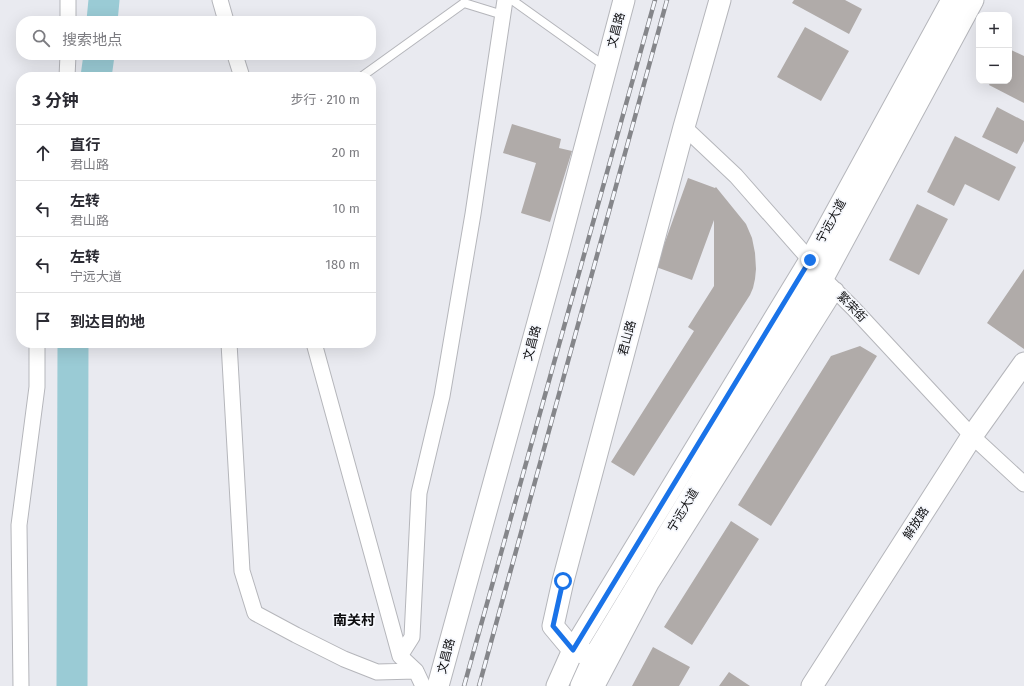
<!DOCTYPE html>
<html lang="zh">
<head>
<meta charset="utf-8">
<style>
	:root { --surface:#fff; --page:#f7f7f7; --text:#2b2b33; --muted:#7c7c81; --line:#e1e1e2 }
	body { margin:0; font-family:"Fira Sans","Noto Sans SC",sans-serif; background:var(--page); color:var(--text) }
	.controls { position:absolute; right:12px; top:12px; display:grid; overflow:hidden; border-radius:8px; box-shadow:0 4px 16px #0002 }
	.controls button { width:36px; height:36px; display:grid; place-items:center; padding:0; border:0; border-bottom:1px solid var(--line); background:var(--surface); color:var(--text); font:20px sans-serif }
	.stop { position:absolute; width:12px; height:12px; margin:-9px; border:3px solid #1a73e8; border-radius:50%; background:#fff }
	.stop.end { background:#1a73e8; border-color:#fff; box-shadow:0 1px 4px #0008 }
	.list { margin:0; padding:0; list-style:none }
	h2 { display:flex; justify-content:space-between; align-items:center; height:52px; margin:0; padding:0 16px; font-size:17px }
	h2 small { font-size:13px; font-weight:400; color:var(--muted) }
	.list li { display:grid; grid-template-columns:26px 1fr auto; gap:12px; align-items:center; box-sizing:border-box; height:56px; padding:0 16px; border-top:1px solid var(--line) }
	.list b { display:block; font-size:15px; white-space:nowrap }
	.list p { margin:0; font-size:13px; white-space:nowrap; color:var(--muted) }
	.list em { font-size:13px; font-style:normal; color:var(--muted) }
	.icon { flex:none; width:22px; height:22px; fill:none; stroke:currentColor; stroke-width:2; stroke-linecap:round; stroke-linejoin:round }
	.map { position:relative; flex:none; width:1024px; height:686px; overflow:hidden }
	.search { position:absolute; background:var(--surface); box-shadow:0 4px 16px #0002; left:16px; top:16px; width:360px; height:44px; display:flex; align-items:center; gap:10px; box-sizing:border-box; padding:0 14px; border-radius:16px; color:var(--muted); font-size:15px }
	.panel { position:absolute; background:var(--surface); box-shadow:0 4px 16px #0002; left:16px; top:72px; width:360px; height:276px; border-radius:16px }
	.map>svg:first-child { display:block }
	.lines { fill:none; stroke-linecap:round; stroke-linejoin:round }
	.river { stroke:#9acbd5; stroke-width:31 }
	.building { fill:#b0aba9 }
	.lane-casing { stroke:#b5b6bb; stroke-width:10 }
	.street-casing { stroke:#b5b6bb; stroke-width:17 }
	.secondary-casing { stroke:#b5b6bb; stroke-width:23 }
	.lane { stroke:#fff; stroke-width:8 }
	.street { stroke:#fff; stroke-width:15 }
	.secondary { stroke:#fff; stroke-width:21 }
	.rail-casing { stroke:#85868a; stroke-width:4.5 }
	.rail { stroke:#f6f8fd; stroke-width:3; stroke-dasharray:9; stroke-linecap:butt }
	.route { stroke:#1a73e8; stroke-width:5 }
	.labels { text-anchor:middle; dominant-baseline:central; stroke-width:3.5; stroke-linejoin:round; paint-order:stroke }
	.street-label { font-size:12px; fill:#0d0d0f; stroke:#f6f8fd }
	.quarter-label { font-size:14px; font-weight:bold; fill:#0d0d0f; stroke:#f6f8fd }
</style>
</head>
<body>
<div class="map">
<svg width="1024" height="686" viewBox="0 0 1024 686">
	<rect width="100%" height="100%" fill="#e9eaf0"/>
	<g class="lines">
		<path class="river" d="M 102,21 L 104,0
			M 96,77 L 99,55
			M 72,686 L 73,343"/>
	</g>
	<path class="building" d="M 794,0 L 845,0 L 862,9 L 849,34 L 792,3 Z
		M 805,27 L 849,51 L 821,101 L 777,77 Z
		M 1009,49 L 1024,56 L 1024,103 L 989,85 L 991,81 L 1009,81 Z
		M 997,107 L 1024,121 L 1024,141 L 1017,154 L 982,137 Z
		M 512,124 L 561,139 L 559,148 L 572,151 L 550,222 L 521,213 L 536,163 L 503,153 Z
		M 955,136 L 1016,167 L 999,201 L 965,184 L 954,206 L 927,192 Z
		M 688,178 L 715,188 L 716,187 L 746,224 L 752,238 L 755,253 L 756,269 L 755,279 L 753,288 L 750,295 L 634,476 L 611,462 L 694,331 L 688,327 L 714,286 L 714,220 L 692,280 L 656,267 Z
		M 917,204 L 948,219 L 919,275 L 889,260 Z
		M 1024,269 L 1024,349 L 987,323 Z
		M 860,346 L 877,356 L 771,526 L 738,505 L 831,356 Z
		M 731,521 L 759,539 L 692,645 L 664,627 Z
		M 653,647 L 690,667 L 679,686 L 632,686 Z
		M 729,672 L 750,686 L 719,686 Z"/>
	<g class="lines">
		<defs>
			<path id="lane" d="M 512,0 L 606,67
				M 361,77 L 464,3 L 503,15"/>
			<path id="street" d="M 220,0 L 226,21
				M 68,21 L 68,0
				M 235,55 L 242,77
				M 67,77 L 68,55
				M 684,127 L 736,176 L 810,260 L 823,278 L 854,309 L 972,436 L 1024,484
				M 229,343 L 242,571 L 255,613 L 296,635 L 344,659 L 377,672 L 416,671
				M 314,343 L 400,656 L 416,671 L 423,686
				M 400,656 L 412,637 L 419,493 L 442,396 L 473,214 L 505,0
				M 21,686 L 19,525 L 37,387 L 37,343
				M 597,686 L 651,584 L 836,290"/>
			<path id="secondary" d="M 586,654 L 573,650 L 553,626 L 563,581 L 684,127 L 720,0
				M 438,686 L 557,253 L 624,0
				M 557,686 L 573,650 L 810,260 L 952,0
				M 581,686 L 594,657 L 823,278 L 973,0
				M 812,686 L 972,436 L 1024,363"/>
		</defs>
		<use href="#lane" class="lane-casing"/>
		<use href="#street" class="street-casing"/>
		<use href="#secondary" class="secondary-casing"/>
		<use href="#lane" class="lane"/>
		<use href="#street" class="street"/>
		<use href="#secondary" class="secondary"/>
		<defs>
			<path id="rail" d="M 464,686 L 655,0
				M 479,686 L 667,0"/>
		</defs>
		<use href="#rail" class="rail-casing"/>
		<use href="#rail" class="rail"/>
	</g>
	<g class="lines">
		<path class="route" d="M 563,581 L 553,626 L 573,650 L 810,260"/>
	</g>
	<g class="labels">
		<g class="street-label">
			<text transform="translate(616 30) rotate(-75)">文昌路</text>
			<text transform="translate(831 221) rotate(-61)">宁远大道</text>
			<text transform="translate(852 307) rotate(46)">繁荣街</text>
			<text transform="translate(627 338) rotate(-75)">君山路</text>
			<text transform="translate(532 343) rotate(-75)">文昌路</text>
			<text transform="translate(683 510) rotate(-59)">宁远大道</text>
			<text transform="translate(916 523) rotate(-57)">解放路</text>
			<text transform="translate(446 656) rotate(-75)">文昌路</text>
		</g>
		<g class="quarter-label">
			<text x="354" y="620">南关村</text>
		</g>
	</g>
</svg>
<div class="controls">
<button>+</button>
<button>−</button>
</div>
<div class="stop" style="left:563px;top:581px"></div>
<div class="stop end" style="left:810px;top:260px"></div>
<div class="search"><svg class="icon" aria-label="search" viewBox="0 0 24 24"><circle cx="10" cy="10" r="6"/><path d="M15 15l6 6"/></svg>搜索地点</div>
<section class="panel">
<h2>3 分钟<small>步行 · 210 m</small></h2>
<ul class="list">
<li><svg class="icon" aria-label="ahead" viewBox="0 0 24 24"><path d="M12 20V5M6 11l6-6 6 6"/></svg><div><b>直行</b><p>君山路</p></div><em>20 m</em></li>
<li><svg class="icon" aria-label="left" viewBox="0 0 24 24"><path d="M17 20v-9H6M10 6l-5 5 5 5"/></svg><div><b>左转</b><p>君山路</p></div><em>10 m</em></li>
<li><svg class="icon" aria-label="left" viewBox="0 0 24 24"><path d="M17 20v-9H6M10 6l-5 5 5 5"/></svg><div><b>左转</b><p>宁远大道</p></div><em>180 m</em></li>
<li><svg class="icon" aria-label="arrive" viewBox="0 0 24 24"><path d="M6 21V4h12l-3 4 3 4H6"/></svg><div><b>到达目的地</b></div></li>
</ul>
</section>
</div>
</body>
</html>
